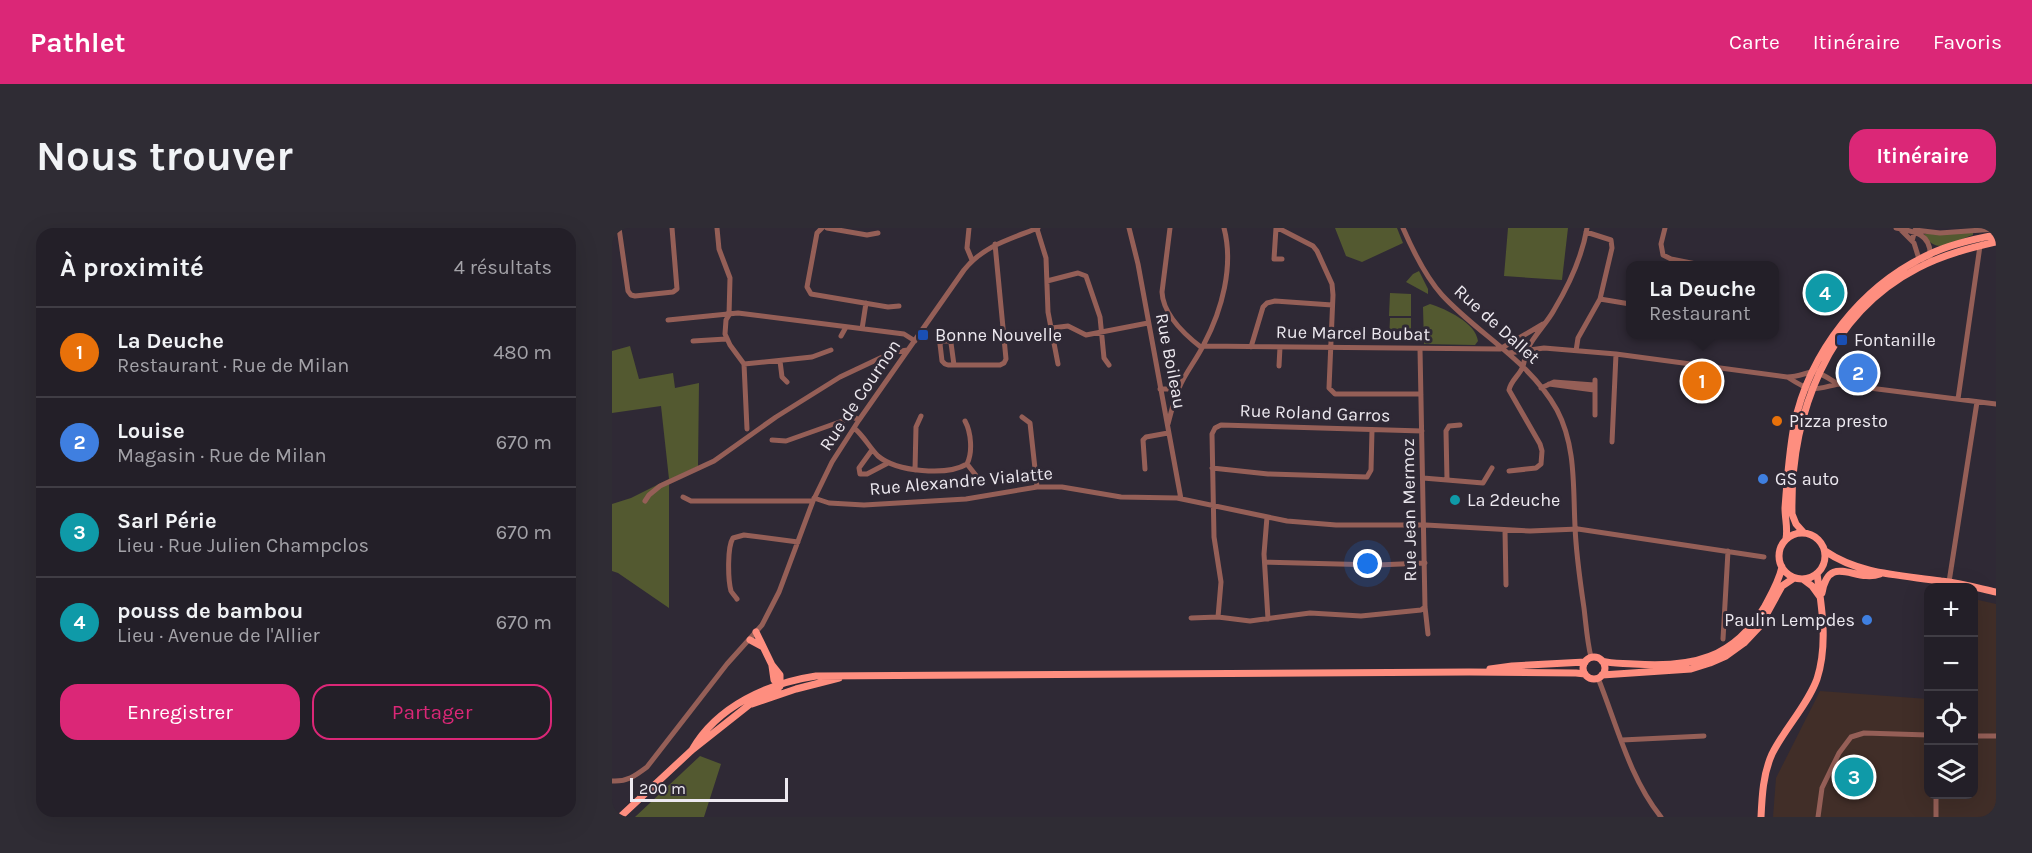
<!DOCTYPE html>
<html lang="fr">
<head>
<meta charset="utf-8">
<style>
	:root { --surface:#231f28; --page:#2f2c34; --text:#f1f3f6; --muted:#a3a2a8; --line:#403d45; --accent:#db2777 }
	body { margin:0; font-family:Karla,sans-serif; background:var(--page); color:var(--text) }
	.controls { position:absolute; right:18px; bottom:18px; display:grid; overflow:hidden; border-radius:12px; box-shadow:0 6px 24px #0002 }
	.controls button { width:54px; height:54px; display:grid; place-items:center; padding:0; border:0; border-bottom:2px solid var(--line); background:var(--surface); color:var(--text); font:30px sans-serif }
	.scale { position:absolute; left:18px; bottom:15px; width:158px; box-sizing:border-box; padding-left:6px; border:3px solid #ede9f0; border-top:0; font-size:16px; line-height:21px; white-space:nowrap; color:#ede9f0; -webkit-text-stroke:4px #2f2935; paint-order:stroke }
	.you { position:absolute; left:756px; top:336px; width:21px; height:21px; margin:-15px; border:4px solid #fff; border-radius:50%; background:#1a73e8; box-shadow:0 0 0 9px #1a73e833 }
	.badge { display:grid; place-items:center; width:39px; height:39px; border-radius:50%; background:var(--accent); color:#fff; font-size:20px; font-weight:700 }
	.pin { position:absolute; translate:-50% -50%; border:3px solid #fff; box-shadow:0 2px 6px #0006 }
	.popup { position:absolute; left:1014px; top:33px; width:153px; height:78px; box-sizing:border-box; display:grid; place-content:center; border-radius:12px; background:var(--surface); filter:drop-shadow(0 2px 4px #0005); font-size:20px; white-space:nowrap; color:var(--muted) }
	.popup b { font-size:22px; color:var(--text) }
	.popup::after { content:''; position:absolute; left:50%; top:100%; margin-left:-12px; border:12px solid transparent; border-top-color:var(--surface) }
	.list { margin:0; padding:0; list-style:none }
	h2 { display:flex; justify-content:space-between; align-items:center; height:78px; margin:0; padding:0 24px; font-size:26px }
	h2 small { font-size:20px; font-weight:400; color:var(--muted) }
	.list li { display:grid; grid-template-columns:39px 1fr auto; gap:18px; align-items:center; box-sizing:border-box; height:90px; padding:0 24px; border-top:2px solid var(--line) }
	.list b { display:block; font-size:22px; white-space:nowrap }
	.list p { margin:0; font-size:20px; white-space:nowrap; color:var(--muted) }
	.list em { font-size:20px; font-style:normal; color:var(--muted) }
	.actions { display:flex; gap:12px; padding:18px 24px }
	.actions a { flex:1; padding:14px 0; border:2px solid var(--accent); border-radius:18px; text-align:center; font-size:21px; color:var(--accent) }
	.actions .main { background:var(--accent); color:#fff }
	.icon { flex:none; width:33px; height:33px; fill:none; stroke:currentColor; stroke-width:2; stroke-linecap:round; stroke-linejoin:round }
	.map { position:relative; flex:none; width:1384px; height:589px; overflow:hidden; border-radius:18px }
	header { display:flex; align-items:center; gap:36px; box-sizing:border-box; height:84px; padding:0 30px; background:var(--accent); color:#fff }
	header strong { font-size:28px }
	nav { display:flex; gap:33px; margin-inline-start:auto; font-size:21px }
	.intro { display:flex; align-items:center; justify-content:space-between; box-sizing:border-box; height:144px; padding:0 36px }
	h1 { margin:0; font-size:42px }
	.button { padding:15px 27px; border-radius:18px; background:var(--accent); color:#fff; font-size:21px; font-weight:700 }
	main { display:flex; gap:36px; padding:0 36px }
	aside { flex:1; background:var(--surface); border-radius:18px; box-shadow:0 6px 24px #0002 }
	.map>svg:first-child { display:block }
	.industrial { fill:#412e28 }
	.green { fill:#535930 }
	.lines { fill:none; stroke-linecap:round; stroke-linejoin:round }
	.minor { stroke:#955f57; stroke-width:5 }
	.major { stroke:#fe8e7f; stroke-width:7 }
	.transit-dot { fill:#1a4fb4; stroke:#2f2935; stroke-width:2 }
	.food-dot { fill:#e8710a; stroke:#2f2935; stroke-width:2 }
	.shop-dot { fill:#3f7fe0; stroke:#2f2935; stroke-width:2 }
	.culture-dot { fill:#0f9aa8; stroke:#2f2935; stroke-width:2 }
	.labels { text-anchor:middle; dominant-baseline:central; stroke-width:6; stroke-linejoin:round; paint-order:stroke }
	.street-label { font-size:18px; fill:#ede9f0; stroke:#2f2935 }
	.poi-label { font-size:18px; fill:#ede9f0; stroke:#2f2935; text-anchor:start }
</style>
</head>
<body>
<header>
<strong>Pathlet</strong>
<nav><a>Carte</a><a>Itinéraire</a><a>Favoris</a></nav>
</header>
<div class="intro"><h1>Nous trouver</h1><a class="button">Itinéraire</a></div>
<main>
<aside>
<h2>À proximité<small>4 résultats</small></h2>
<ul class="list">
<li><span class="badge" style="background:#e8710a">1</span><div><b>La Deuche</b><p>Restaurant · Rue de Milan</p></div><em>480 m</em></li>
<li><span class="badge" style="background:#3f7fe0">2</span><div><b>Louise</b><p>Magasin · Rue de Milan</p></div><em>670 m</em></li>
<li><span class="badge" style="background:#0f9aa8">3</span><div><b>Sarl Périe</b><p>Lieu · Rue Julien Champclos</p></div><em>670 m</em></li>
<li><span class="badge" style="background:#0f9aa8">4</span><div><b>pouss de bambou</b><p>Lieu · Avenue de l'Allier</p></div><em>670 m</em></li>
</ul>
<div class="actions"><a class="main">Enregistrer</a><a>Partager</a></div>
</aside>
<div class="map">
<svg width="1384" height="589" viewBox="0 0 1384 589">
	<rect width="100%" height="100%" fill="#2f2935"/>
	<path class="industrial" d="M 1362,371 L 1384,376 L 1384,589 L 1161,589 L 1164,550 L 1208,463 L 1316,471 L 1316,566 L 1362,566 Z"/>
	<path class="green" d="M 723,0 L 785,0 L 791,15 L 750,34 L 734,28 Z
		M 896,0 L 956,0 L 950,52 L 892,48 Z
		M 1361,4 L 1361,7 C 1341,13 1325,29 1312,6 Z
		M 807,43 L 816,61 L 816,66 L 794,54 L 801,46 Z
		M 778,65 L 799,66 L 799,88 L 777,88 Z
		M 818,76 C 834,81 864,95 866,113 L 863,117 L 812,116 L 811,79 Z
		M 778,90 L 799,90 L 799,112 L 777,112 Z
		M 18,118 L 27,151 L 61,145 L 63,160 L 87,155 L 86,238 L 57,252 L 57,380 L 6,345 L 0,343 L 0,276 L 19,270 L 57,251 L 49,178 L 0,185 L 0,123 Z
		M 88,528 L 109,536 L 92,589 L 23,589 Z"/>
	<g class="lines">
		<path class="minor" d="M 7,0 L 16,63 L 19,67 L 23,68 L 61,64 L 65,61 L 60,0
			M 105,0 L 107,21 L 118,50 L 117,87 L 114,92 L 113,106 L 118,117 L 132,136 L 135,201
			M 210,0 L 205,5 L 195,59 L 199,66 L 276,79 L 287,78
			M 215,0 L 255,7 L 266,5
			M 357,0 L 355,20 L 360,32
			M 517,0 L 526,36 L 569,271
			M 558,0 L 550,64 C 551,87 573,107 590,120
			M 664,0 L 662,31 L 670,31
			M 666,0 L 701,18 L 705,23 L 720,56 L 721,67 L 717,160 L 723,166 L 809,166
			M 791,0 C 801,23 813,48 830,67 C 867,107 918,133 945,182 C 964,218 961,259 963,298 C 964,326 968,353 972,380 C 974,396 975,413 979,429
			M 1053,0 L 1049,16 L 1051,27 L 1059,31 L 1094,38
			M 1284,0 C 1302,3 1320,6 1318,29
			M 425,1 L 434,30 L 436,84 L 446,136
			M 1288,1 L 1302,15 L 1307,31 L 1310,32
			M 1300,13 L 1303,2 L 1328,5 L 1384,1
			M 435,53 L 466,45 L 474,48 L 488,89 L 492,130 L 497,137
			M 988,71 L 1018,76
			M 56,92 L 126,85 L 292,106 L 303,113
			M 440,100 L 456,98 L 474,107 L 536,95
			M 250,101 L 254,75
			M 229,108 L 234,99
			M 81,113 L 114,111
			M 592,118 L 888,121 L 931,96
			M 639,119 L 651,79 L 655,75 L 663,73 L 720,77
			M 808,121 L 813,379 L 816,406
			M 964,123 L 966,110 L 988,71 L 1000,20 L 999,12 L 974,4
			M 897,125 L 932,120 L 1004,126 L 1175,149 C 1184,149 1191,146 1199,144 C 1208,143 1218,152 1226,156 L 1384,176
			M 168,133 L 170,149 L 175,154
			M 132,136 L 200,129 L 219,122
			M 342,137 L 339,115 L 337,113 L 330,113 L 328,116 L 330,133 L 333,136 L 336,137 L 388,137 L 392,135 L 394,131 L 383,16
			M 667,138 L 668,119
			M 1177,150 C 1200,165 1200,162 1226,156
			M 983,152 L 983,187
			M 937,156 L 982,162
			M 929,160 L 942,154 L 982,157
			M 548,161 L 560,161 L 567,158
			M 1346,171 L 1368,18 L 1370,16
			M 410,189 L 418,195 L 425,259
			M 556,196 C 559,184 562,172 567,160 C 573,145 585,131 592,116 C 610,82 622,38 612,0
			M 242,200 C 252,208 257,219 266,228 C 285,244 335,248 355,236 C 361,224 359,204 353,193
			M 160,212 L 174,213 L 236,191 L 244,190 L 247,192
			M 1000,214 L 1004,126
			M 260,222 L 247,240 L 248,246 L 255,246 L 276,235
			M 355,236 L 366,250
			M 600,240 L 656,246 L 755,249 L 759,242 L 760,202
			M 533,241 L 531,212 L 534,209 L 556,205
			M 303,242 L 304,199 L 309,188
			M 897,243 L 924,240 L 929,236 L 930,223 L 928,216 L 897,162 C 899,152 908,147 911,138 C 913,132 913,126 916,120 C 923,106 935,95 942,82 C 957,57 970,29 975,0
			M 811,250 L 871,255 L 880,240
			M 835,252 L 834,203 L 837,198 L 848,197
			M 71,269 L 79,273 L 201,273
			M 202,270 L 217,275 L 252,277 L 354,271 L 425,259 L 450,259 L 509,269 L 565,270 L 675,293 L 724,297 L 814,297 L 918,303 L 966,301 L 1152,329
			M 33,273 L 37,267 L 48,258 L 102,233 L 164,189 L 228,149 L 281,124 L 296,122
			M 655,289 L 652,326 L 656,391
			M 893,302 L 894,357
			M 653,334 L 765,337 L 813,335
			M 1337,354 L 1365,174
			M 125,371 C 123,368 120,365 119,363 C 116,352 115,319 121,310 L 132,307 L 186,314
			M 606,389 L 609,354 L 602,309 L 600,206 L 603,200 L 609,197 L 810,203
			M 579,390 L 606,389 L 638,393 L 698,385 L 749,388 L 809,382 L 813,379
			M 1111,411 L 1116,323
			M 986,450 C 1005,497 1017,549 1049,589
			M 1362,508 L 1384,508
			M 1010,512 L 1092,508
			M 0,553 C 15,554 23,548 35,539 L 115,436 L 150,397 L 167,364 L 201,273 L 220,234 L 247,192 L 352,42 C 371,18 398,11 426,0
			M 1206,589 L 1210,560 L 1227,525 L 1239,509 L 1252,505 L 1316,507
			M 1324,589 L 1324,566"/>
		<path class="major" d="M1167 328a23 23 0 1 1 46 0a23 23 0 1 1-46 0Z
			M 1192,305 L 1184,296 L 1180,286 C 1178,187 1215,87 1306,40 C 1330,27 1358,20 1384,14
			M 1174,311 C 1176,300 1173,291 1173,280 C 1175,253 1177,225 1182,198 C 1197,124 1250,57 1318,26 C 1339,16 1362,11 1384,7
			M 1213,323 C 1248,347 1289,347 1329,353 C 1348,355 1366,360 1384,364
			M 1192,352 L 1200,358 L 1208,369
			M 1210,365 C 1217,324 1243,355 1268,346
			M 144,404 L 160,437 L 168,447 L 168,458
			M 138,412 L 151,419
			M971 440a11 11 0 1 1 22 0a11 11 0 1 1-22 0Z
			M 990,433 C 1000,436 1011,435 1022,436 C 1080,440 1122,431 1153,378 C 1160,365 1167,353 1170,339
			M 160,438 L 162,452 L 167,457
			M 878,441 L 900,438 L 973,434
			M 990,447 L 1079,441 L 1098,435 L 1114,428 L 1132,415 L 1148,398 L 1170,358 L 1182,350
			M 140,476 L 184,461 L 227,450
			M 80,522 C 105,478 157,455 204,448 L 857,444 L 964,445 L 973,446
			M 8,589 L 80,522 L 147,469 L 166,461
			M 1149,589 C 1150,568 1151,546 1160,526 C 1173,500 1195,478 1205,451 C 1216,417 1210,380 1205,346"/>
	</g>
	<g class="transit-dot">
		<rect x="305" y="101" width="12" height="12" rx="3"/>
		<rect x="1224" y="106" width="12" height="12" rx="3"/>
	</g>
	<circle class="food-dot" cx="1165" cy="193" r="6"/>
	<g class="shop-dot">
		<circle cx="1151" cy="251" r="6"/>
		<circle cx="1255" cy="392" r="6"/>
	</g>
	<circle class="culture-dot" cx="843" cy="272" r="6"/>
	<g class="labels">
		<g class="street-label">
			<text transform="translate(885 96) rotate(42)">Rue de Dallet</text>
			<text transform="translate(741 105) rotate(1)">Rue Marcel Boubat</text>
			<text transform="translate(559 133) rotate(79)">Rue Boileau</text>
			<text transform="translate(248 167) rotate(-56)">Rue de Cournon</text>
			<text transform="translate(703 185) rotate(2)">Rue Roland Garros</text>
			<text transform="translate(349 253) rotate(-5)">Rue Alexandre Vialatte</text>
			<text transform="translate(797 282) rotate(-91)">Rue Jean Mermoz</text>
		</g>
		<g class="poi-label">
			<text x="323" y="107">Bonne Nouvelle</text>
			<text x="1242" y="112">Fontanille</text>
			<text x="1177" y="193">Pizza presto</text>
			<text x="1163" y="251">GS auto</text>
			<text x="855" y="272">La 2deuche</text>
			<text x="1243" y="392" text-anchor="end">Paulin Lempdes</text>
		</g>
	</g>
</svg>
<div class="controls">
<button>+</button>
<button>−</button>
<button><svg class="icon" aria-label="locate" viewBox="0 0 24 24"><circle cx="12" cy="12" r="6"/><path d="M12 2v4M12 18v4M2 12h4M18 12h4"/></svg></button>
<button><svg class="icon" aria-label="layers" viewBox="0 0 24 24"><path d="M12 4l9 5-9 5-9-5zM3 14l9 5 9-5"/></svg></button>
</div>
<div class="scale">200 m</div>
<div class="you"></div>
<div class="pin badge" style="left:1090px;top:153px;background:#e8710a">1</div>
<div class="popup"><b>La Deuche</b>Restaurant</div>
<div class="pin badge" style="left:1246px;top:145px;background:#3f7fe0">2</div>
<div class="pin badge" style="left:1242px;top:549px;background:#0f9aa8">3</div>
<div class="pin badge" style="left:1213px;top:65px;background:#0f9aa8">4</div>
</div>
</main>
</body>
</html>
